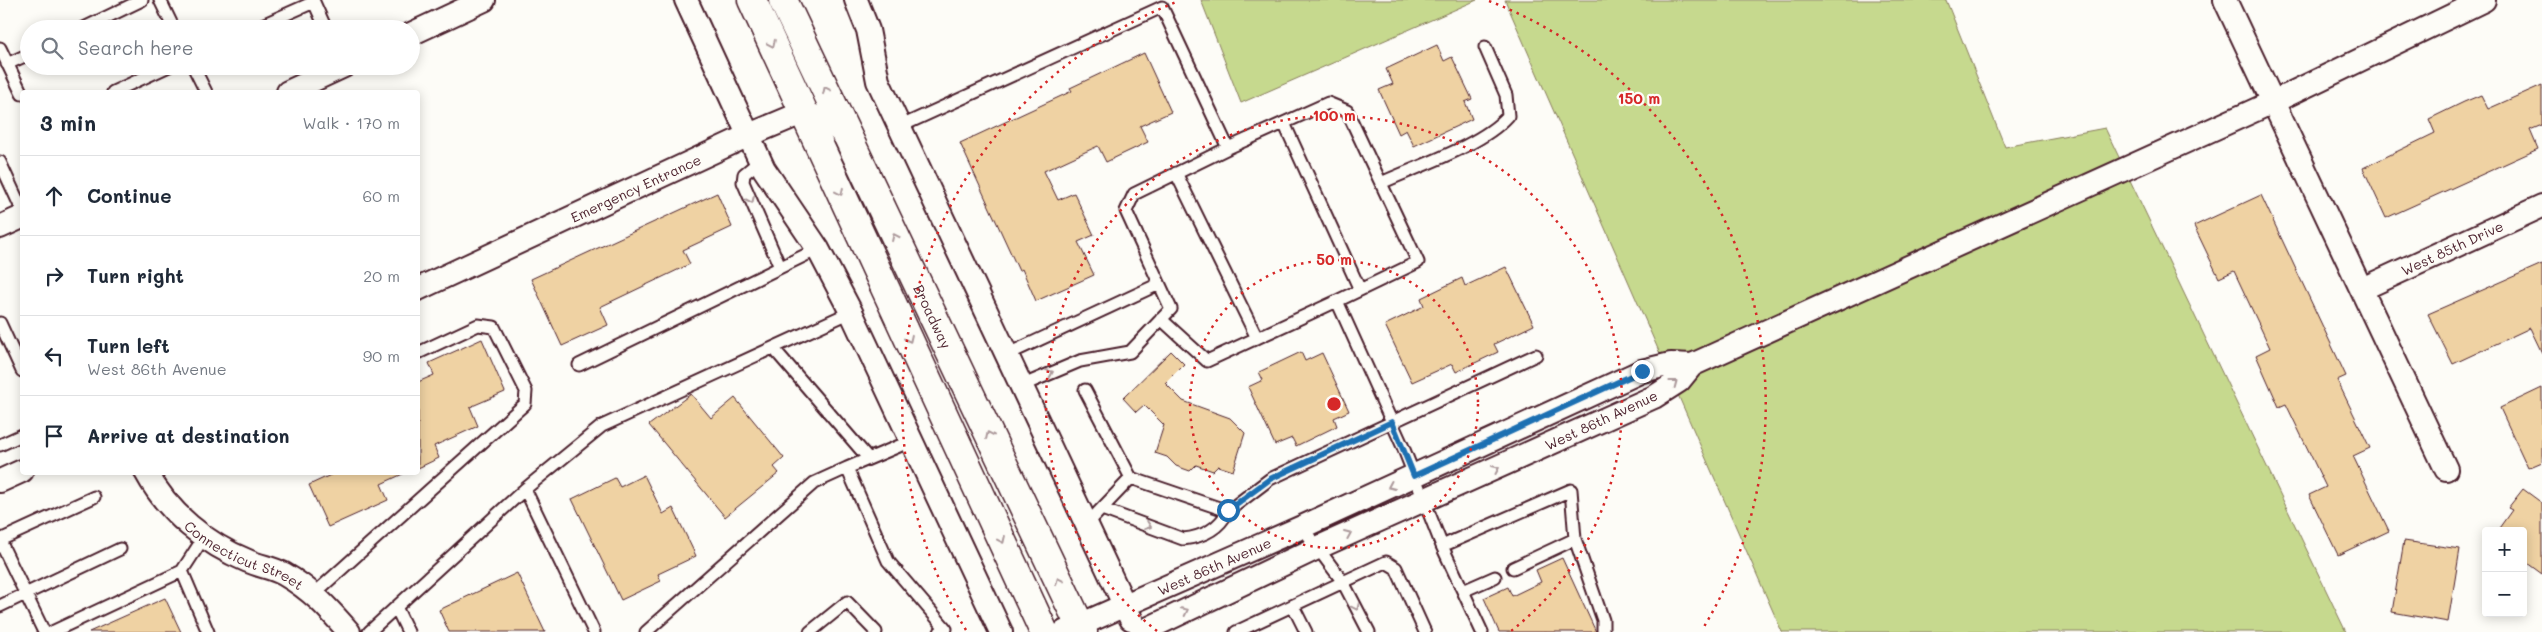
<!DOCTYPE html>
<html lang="en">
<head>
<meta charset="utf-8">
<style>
	:root { --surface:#fff; --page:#f2f2f3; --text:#1f2937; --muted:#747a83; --line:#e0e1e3 }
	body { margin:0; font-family:Mali,sans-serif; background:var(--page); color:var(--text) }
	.controls { position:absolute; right:15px; bottom:15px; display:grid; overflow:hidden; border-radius:5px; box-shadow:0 2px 12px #0003 }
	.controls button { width:45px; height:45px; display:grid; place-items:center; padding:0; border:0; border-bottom:1px solid var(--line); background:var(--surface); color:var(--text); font:25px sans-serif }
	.stop { position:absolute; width:15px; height:15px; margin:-11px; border:4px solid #1f6fb2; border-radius:50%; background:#fff }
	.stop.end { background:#1f6fb2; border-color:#fff; box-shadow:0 1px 5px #0008 }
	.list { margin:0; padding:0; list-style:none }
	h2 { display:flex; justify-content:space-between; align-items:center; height:65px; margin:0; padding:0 20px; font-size:21px }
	h2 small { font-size:16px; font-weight:400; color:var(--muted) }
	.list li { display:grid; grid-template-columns:32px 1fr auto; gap:15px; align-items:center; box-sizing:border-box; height:80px; padding:0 20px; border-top:1px solid var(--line) }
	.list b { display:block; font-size:19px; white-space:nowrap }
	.list p { margin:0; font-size:16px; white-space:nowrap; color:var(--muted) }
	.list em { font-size:16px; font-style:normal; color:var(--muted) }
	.icon { flex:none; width:28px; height:28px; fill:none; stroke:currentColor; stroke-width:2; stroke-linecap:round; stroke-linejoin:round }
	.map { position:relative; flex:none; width:2542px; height:632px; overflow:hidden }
	.search { position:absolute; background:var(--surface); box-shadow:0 2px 12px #0003; left:20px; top:20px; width:400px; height:55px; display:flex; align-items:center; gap:12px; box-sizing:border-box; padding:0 18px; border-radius:28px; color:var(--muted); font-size:19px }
	.panel { position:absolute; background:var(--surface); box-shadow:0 2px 12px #0003; left:20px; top:90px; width:400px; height:385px; border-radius:5px }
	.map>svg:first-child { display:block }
	.green { fill:#c6d98e; stroke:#887c5c }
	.building { fill:#efd2a3; stroke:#4a1f2b }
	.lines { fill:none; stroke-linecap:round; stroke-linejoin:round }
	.service-casing { stroke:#4a1f2b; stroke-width:15 }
	.minor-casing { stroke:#4a1f2b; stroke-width:26 }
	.primary-casing { stroke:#4a1f2b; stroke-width:31 }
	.service { stroke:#fdfcf7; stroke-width:11 }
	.minor { stroke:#fdfcf7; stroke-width:22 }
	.primary { stroke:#fdfcf7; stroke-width:28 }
	.oneway { stroke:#ac999b }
	.route { stroke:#1f6fb2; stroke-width:6 }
	.ring { fill:none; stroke:#d62828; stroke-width:2.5; stroke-dasharray:2.5 5 }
	.labels { text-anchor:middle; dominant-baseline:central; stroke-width:4.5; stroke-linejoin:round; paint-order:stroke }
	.street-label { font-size:14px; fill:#4a1f2b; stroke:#fdfcf7 }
	.centre { fill:#d62828; stroke:#fdfcf7; stroke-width:2.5 }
	.ring-label { font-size:15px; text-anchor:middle; font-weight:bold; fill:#d62828; stroke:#fdfcf7; stroke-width:4.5; stroke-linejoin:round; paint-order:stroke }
</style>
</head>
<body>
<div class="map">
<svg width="2542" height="632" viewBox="0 0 2542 632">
	<rect width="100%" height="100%" fill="#fdfcf7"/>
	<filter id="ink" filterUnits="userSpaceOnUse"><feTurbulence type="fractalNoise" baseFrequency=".02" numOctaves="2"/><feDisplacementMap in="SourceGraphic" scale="10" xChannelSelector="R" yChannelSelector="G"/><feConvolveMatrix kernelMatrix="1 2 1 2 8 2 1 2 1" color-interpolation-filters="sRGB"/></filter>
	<g filter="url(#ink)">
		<path class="green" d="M 1201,0 L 1477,0 L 1241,103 Z
			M 1505,0 L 1946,0 L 2005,147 L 2105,128 L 2346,632 L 1782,632 Z"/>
		<path class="building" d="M 1437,45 L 1444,61 L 1452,57 L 1472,99 L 1465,102 L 1472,119 L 1414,146 L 1406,130 L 1399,134 L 1379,90 L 1393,84 L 1386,69 Z
			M 1144,53 L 1171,112 L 1140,126 L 1148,142 L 1106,162 L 1098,146 L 1044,171 L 1058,200 L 1074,193 L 1094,235 L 1078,242 L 1094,275 L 1036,301 L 1022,269 L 1019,271 L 960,143 L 1072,91 L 1070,88 Z
			M 2542,85 L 2542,125 L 2530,130 L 2538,149 L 2386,218 L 2363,168 L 2435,133 L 2429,119 L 2464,102 L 2481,95 L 2488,109 Z
			M 717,193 L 732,227 L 683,250 L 690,264 L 600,307 L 608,325 L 562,346 L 531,279 Z
			M 2261,195 L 2346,376 L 2337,380 L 2370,448 L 2353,456 L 2389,531 L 2338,555 L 2309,495 L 2326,487 L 2286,404 L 2279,407 L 2256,355 L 2270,348 L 2234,271 L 2219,278 L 2194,226 Z
			M 2542,264 L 2542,353 L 2530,328 L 2453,364 L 2428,314 Z
			M 1506,267 L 1534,325 L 1494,344 L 1498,352 L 1456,372 L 1452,364 L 1412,382 L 1385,325 L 1424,306 L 1421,298 L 1462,278 L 1465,286 Z
			M 482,339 L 505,392 L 470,407 L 478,426 L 434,446 L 439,458 L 418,468 L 418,382 L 434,375 L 429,363 Z
			M 1171,351 L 1184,364 L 1165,383 L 1183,401 L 1230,418 L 1245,433 L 1233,471 L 1218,466 L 1213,471 L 1196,465 L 1190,471 L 1176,466 L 1167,457 L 1155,453 L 1164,425 L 1144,405 L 1136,412 L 1123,398 Z
			M 1301,352 L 1305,361 L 1322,353 L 1349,411 L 1334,418 L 1337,426 L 1296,446 L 1292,438 L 1275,445 L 1248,387 L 1263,380 L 1259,372 Z
			M 2542,388 L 2542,462 L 2528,468 L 2500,408 Z
			M 691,394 L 711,418 L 735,398 L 784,458 L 774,467 L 779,473 L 725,517 L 649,425 Z
			M 337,472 L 407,472 L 381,484 L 388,500 L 328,527 L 309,485 Z
			M 644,475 L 663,514 L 673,508 L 696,556 L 658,574 L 661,581 L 621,600 L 572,499 L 615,478 L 620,487 Z
			M 2523,489 L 2542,503 L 2542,574 L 2523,560 L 2523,531 L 2497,531 L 2512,510 L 2508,508 Z
			M 2404,541 L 2460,549 L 2448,622 L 2392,612 Z
			M 1562,558 L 1596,632 L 1499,632 L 1484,598 L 1508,587 L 1512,596 L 1541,582 L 1536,570 Z
			M 517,573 L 545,632 L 449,632 L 439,610 Z
			M 165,598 L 181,632 L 89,632 Z"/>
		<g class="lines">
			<defs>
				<path id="service" d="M 160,0 L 174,29
					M 313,0 L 326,29
					M 82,29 L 142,0
					M 253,29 L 314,2
					M 0,48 L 22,94
					M 7,64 L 29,54
					M 193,66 L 206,92
					M 113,92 L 169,66
					M 1284,123 L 1360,290
					M 899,127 L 1162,7 L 1228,148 L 1134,194 L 1126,211 L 1171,309 L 1130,352 L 1080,361 L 1021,386
					M 1228,148 L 1328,103 L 1347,111 L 1418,262 L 1337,301
					M 760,161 L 744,174 L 743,182 L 780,267
					M 0,162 L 22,210
					M 1176,173 L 1257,338
					M 1381,183 C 1418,166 1481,146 1508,116 L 1506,95 L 1485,47
					M 1161,319 L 1207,361 L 1337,301 L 1403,447 L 1442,546 L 1482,632
					M 0,323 L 22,371
					M 774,349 L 868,458
					M 1006,355 L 1159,284
					M 579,365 L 818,249
					M 1085,390 L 1131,478
					M 911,441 L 847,468 L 888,561 L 946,629 L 940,632
					M 0,445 L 22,435
					M 525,489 L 594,632
					M 1102,509 L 1183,539 C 1203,537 1219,529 1228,511
					M 1088,523 L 1131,478 L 1228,511 L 1270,479 L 1536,355
					M 1302,527 L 1343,582 L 1369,632
					M 204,537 L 182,571 L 208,632
					M 0,540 L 94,497
					M 0,541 L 44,632
					M 1442,546 L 1571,490 L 1575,539 L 1603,620 L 1603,632
					M 1513,568 L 1575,539
					M 1463,591 L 1495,577
					M 315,593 L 525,404 L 526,391 L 494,327 L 478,325 L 418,353
					M 0,606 L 120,549
					M 1293,606 L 1306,632
					M 396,607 L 408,632
					M 52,632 L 182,571
					M 369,632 L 525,489 L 602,426 L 851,312
					M 646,632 L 814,483 L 847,468
					M 810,632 L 847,602 L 876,632
					M 1236,632 L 1386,562 L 1396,568 L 1425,632"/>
				<g id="minor">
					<path d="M 686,0 L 764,169 L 818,249 L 851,312 L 1001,632"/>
					<path d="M 856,0 L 868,30 L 878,81 L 1131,619"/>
					<path d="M 411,34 L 484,0"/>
					<path d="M 288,92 L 344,66"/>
					<path d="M 0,227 L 22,217"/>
					<path id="s1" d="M 418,289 L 749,135 L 804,112 L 833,124 L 849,141"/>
					<path id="s2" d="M 2362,289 L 2542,206"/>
					<path d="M 1692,365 L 2273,102 L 2225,0"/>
					<path d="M 2446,469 L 2273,102 L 2484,0"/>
					<path id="s3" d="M 146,472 C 168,513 206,544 248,561 C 259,566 273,568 284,574 C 312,590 328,608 349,632"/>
					<path d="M 0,481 L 22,471"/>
					<path id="s4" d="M 1064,632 L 1302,527 L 1642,371 L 1671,364 L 1692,365 L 1679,381 L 1654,397 L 1317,548 L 1141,632"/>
				</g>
				<g id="primary">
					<path d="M 752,0 L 1044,632"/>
					<path id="s5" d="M 783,0 L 1083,632"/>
				</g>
			</defs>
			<use href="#service" class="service-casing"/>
			<use href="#minor" class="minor-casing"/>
			<use href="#primary" class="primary-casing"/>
			<use href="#service" class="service"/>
			<use href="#minor" class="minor"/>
			<use href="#primary" class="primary"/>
		</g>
		<defs><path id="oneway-chevron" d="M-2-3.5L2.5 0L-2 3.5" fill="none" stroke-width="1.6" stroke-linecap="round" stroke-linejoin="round" transform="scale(1.25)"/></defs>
		<g class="oneway">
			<use href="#oneway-chevron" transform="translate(772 44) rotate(65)"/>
			<use href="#oneway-chevron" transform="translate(826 90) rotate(-115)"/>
			<use href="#oneway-chevron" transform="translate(840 192) rotate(65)"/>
			<use href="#oneway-chevron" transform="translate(751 200) rotate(66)"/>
			<use href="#oneway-chevron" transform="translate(895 237) rotate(-115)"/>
			<use href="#oneway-chevron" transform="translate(909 339) rotate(65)"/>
			<use href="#oneway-chevron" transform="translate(1050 373) rotate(-23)"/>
			<use href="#oneway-chevron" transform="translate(1674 383) rotate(-37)"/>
			<use href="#oneway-chevron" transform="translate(989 435) rotate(-115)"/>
			<use href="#oneway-chevron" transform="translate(1496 469) rotate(-24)"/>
			<use href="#oneway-chevron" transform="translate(1391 486) rotate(156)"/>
			<use href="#oneway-chevron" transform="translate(1148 526) rotate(20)"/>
			<use href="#oneway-chevron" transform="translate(1348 534) rotate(-23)"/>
			<use href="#oneway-chevron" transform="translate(1002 540) rotate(65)"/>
			<use href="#oneway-chevron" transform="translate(1059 581) rotate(-115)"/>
			<use href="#oneway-chevron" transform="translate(1356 607) rotate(64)"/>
			<use href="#oneway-chevron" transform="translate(1185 611) rotate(-26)"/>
		</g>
	</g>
	<g class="lines" filter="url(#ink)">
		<path class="route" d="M 1228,510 L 1270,479 L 1392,422 L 1414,476 L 1642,371"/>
	</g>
	<g class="ring">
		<circle cx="1334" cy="404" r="144"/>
		<path d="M1157 631A288 288 0 1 1 1511 631"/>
		<path d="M966 630A432 432 0 0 1 1179 1M1489 1A432 432 0 0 1 1702 630"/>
	</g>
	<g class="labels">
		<g class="street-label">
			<text stroke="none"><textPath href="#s1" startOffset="240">Emergency Entrance</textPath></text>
			<text stroke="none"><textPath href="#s2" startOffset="99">West 85th Drive</textPath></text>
			<text stroke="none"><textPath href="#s5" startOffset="350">Broadway</textPath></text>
			<text transform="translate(1601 420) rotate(-25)">West 86th Avenue</text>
			<text stroke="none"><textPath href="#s3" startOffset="132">Connecticut Street</textPath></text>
			<text stroke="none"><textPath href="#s4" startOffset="164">West 86th Avenue</textPath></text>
		</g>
	</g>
	<circle cx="1334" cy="404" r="8" class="centre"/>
	<g class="ring-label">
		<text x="1639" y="104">150 m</text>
		<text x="1334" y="121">100 m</text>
		<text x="1334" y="265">50 m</text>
	</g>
</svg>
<div class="controls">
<button>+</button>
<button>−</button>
</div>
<div class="stop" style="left:1228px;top:510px"></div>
<div class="stop end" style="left:1642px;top:371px"></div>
<div class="search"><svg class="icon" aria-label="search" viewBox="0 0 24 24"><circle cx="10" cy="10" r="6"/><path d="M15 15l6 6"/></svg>Search here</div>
<section class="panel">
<h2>3 min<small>Walk · 170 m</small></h2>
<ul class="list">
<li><svg class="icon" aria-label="ahead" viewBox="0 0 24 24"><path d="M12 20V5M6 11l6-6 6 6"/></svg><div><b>Continue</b></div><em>60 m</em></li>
<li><svg class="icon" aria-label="right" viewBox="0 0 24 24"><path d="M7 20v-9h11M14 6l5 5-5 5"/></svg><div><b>Turn right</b></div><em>20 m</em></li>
<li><svg class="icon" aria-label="left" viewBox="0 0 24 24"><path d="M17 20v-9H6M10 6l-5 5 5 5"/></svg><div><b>Turn left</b><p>West 86th Avenue</p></div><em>90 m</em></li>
<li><svg class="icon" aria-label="arrive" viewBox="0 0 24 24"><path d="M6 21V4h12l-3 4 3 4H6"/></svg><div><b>Arrive at destination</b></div></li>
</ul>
</section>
</div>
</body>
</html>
